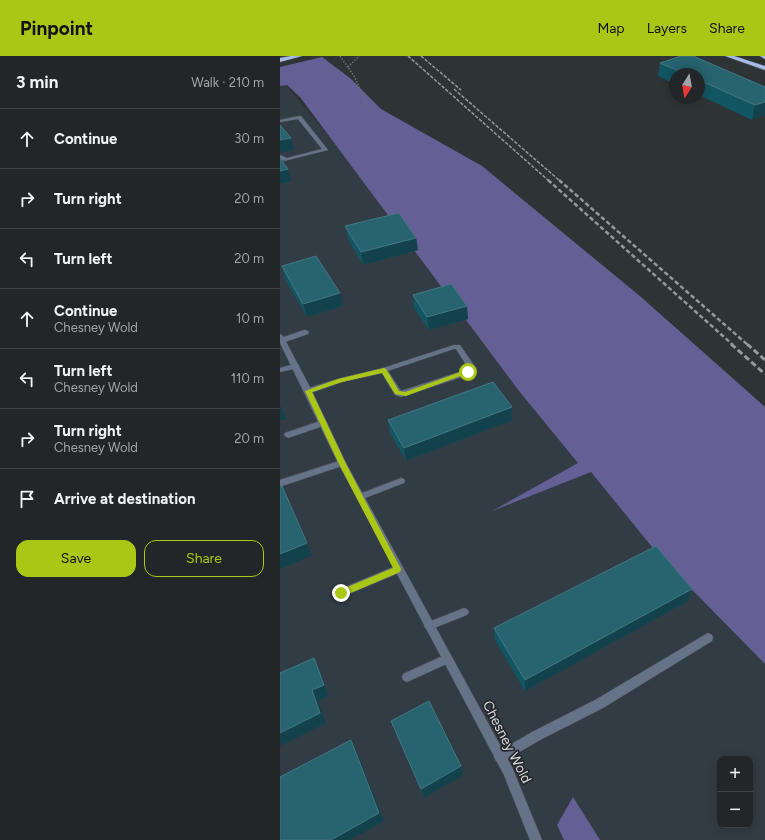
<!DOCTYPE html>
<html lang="en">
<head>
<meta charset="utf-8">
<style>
	:root { --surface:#222628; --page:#2e3234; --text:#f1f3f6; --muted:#a2a5a8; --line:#3f4345; --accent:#abc716 }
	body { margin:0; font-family:Figtree,sans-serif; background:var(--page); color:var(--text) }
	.controls { position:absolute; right:12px; bottom:12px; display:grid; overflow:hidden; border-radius:8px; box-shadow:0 2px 10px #0003 }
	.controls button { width:36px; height:36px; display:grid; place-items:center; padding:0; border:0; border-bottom:1px solid var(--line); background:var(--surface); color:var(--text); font:20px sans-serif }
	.compass { position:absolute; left:389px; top:12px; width:36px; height:36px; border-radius:50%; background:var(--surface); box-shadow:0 2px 10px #0003; rotate:191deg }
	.stop { position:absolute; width:12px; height:12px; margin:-9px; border:3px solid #abc716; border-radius:50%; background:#fff }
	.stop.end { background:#abc716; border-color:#fff; box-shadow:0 1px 4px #0008 }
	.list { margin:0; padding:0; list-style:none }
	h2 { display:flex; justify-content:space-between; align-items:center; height:52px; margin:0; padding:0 16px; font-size:17px }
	h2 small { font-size:13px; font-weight:400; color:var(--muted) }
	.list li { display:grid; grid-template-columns:26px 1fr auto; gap:12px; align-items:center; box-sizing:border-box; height:60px; padding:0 16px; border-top:1px solid var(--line) }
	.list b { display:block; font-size:15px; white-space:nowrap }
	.list p { margin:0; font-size:13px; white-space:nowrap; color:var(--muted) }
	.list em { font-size:13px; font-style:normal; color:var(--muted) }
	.actions { display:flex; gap:8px; padding:12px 16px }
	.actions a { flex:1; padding:9px 0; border:1px solid var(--accent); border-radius:12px; text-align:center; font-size:14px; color:var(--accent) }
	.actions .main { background:var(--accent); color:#111 }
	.icon { flex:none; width:22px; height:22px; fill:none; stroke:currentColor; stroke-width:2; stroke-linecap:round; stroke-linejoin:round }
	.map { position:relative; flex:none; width:485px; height:784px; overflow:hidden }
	header { display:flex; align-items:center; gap:24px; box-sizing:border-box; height:56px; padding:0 20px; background:var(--accent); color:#111 }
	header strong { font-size:19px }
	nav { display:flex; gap:22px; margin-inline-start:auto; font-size:14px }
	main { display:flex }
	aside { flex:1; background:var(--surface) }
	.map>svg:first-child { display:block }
	.built { fill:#323c44; fill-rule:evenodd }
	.forest { fill:#646095 }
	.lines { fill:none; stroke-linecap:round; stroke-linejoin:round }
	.service-casing { stroke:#4d5154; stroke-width:1 }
	.minor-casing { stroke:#4d5154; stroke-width:1 }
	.trunk-casing { stroke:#4d5154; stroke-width:1 }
	.path { stroke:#6c7173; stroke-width:1.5; stroke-dasharray:1.5 1.5; stroke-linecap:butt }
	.service { fill:#667288; fill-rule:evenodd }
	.minor { fill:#667288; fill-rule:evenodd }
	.trunk { fill:#a4bce8; fill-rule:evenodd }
	.rail-far2 { stroke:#95999c; stroke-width:1.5; stroke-dasharray:3.5 1.5; stroke-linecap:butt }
	.rail-far1 { stroke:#95999c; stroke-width:2.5; stroke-dasharray:4.5 2.5; stroke-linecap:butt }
	.rail { stroke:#95999c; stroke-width:3; stroke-dasharray:6 3; stroke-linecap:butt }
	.wall { fill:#125663 }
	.shaded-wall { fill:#14424c }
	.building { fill:#276470; stroke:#437782 }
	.route { fill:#abc716 }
	.labels { text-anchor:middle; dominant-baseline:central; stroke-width:3.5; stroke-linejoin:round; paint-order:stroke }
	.near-street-label { font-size:14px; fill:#d9dcde; stroke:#25292c }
</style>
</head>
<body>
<header>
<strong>Pinpoint</strong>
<nav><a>Map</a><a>Layers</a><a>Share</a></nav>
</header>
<main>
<aside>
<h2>3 min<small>Walk · 210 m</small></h2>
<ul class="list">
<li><svg class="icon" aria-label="ahead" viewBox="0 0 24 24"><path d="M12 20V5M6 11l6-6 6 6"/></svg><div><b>Continue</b></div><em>30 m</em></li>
<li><svg class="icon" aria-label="right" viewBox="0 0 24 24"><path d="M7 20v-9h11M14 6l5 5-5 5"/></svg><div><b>Turn right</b></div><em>20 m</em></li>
<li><svg class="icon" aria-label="left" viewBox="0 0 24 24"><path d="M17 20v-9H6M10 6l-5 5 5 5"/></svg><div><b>Turn left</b></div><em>20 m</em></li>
<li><svg class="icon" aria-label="ahead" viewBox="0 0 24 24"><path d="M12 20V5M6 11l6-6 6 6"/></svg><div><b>Continue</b><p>Chesney Wold</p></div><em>10 m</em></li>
<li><svg class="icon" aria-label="left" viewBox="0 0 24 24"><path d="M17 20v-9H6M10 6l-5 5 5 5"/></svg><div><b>Turn left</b><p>Chesney Wold</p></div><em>110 m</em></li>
<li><svg class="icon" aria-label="right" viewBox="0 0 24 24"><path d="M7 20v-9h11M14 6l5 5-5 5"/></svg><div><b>Turn right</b><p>Chesney Wold</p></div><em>20 m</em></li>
<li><svg class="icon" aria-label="arrive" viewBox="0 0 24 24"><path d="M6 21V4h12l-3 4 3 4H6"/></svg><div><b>Arrive at destination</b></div></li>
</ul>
<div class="actions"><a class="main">Save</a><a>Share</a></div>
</aside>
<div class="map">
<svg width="485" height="784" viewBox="0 0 485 784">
	<rect width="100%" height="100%" fill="#2e3336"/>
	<path class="built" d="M 5,28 L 122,167 L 302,406 L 485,596 L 485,784 L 0,784 L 0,29 ZM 440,703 L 470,703 L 470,769 L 440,769 Z"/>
	<path class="forest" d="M 42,1 L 70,22 L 101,53 L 202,110 L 361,241 L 485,351 L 485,608 L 381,502 L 311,416 L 212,455 L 298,407 L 239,335 L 20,41 L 7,29 L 0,30 L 0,11 Z
		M 293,741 L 320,784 L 284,784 L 277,769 Z"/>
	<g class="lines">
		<defs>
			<path id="service" d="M 19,60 L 21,60 L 48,94 L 4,105 L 0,103 L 0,99 L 7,102 L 42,93 L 18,63 L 0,66 L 0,64 Z
				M 24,274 L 26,274 L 29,276 L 28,278 L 5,286 L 3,286 L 0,285 L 1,282 Z
				M 174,289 L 180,289 L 196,312 L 191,318 L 124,340 L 121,341 L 115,339 L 102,317 L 62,326 L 28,338 L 24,335 L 25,333 L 61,322 L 103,312 ZM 174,293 L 176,293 L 188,312 L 185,314 L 121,335 L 108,315 Z
				M 15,308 L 18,308 L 19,310 L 18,312 L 0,316 L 0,312 Z
				M 43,364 L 46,365 L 47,367 L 46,369 L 8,382 L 4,379 L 5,377 Z
				M 62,404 L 65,405 L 66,407 L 65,409 L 2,430 L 0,430 L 0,424 Z
				M 121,422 L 124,423 L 125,425 L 124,427 L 80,444 L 77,443 L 76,441 L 77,439 Z
				M 118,509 L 121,510 L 123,513 L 121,516 L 64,540 L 61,541 L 58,540 L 56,537 L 58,534 Z
				M 184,552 L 187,553 L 189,556 L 187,559 L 149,574 L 146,573 L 144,570 L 146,567 Z
				M 428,577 L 432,579 L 433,582 L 432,585 L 323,652 L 260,684 L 224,705 L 220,707 L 216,705 L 214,701 L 216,697 L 252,676 L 315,644 Z
				M 167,598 L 171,600 L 172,603 L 171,606 L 127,626 L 123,624 L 122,621 L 123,618 Z"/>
			<path id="minor" d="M 0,278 L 3,280 L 32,335 L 66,407 L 232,711 L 262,784 L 250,784 L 224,719 L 58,407 L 0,287 Z"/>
			<path id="trunk" d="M 11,0 L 22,0 L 0,6 L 0,2 Z
				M 445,0 L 454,0 L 485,10 L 485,14 Z
				M 480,0 L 485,0 L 485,3 Z"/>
		</defs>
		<use href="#service" class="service-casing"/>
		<use href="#minor" class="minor-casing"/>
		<use href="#trunk" class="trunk-casing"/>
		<path class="path" d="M 60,0 L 74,20 L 89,53
			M 68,11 L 79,0"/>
		<use href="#service" class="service"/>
		<use href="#minor" class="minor"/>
		<use href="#trunk" class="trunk"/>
		<path class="rail-far2" d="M 128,0 L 269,125
			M 141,0 L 181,34
			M 174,33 L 280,125"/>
		<path class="rail-far1" d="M 268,124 L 453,289
			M 279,124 L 468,289"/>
		<path class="rail" d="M 451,288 L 485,318
			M 467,288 L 485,304"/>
	</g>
	<path class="wall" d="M 380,7 L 485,31 L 472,64 L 419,39 L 419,18 L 395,18 L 395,28 L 378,20 Z
		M 65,170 L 136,182 L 138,194 L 83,209 L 68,183 Z
		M 2,210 L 63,250 L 27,261 L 5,223 Z
		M 133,239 L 188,263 L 149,274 L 134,252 Z
		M 232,351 L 232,364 L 126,405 L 110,377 L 108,364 Z
		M 408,545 L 245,635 L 215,584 L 214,572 Z
		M 111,665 L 181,710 L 183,719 L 144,742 L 115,675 Z"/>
	<path class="shaded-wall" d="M 485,46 L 485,59 L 472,64 L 475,49 Z
		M 11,82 L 14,93 L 0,97 L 0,84 Z
		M 8,113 L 11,125 L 0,128 L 0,115 Z
		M 136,182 L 138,194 L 83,209 L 81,196 Z
		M 60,237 L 63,250 L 27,261 L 23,248 Z
		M 187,250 L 188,263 L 149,274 L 147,261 Z
		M 0,350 L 1,350 L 6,363 L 0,365 Z
		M 232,351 L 232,364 L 126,405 L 124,392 Z
		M 27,487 L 32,499 L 0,513 L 0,498 Z
		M 412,533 L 408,545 L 245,635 L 245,624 Z
		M 34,602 L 39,613 L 49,640 L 38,645 L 46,667 L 0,690 L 0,677 L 32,634 Z
		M 71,684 L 76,694 L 104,765 L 70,784 L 51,784 Z
		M 181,710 L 183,719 L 144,742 L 141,733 Z"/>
	<path class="building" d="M 401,0 L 413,0 L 485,31 L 485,46 L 475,49 L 419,24 L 419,18 L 406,18 L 380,7 Z
		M 0,69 L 11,82 L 0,84 Z
		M 0,102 L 8,113 L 0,115 Z
		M 119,157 L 136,182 L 81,196 L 65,170 Z
		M 36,200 L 60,237 L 23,248 L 2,210 Z
		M 171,228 L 187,250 L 147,261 L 133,239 Z
		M 213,326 L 232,351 L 124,392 L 108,364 Z
		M 2,430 L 27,487 L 0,498 L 0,431 Z
		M 376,490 L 412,533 L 245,624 L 214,572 Z
		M 34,602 L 44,629 L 32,634 L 40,657 L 0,677 L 0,617 Z
		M 149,645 L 181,710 L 141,733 L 111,665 Z
		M 71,684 L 99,757 L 51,784 L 0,784 L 0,721 Z"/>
	<path class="route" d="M 104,312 L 106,313 L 119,335 L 125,336 L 186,314 L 191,316 L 126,340 L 115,338 L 102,317 L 62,326 L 32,336 L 65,406 L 121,513 L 120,516 L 61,541 L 58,540 L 58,535 L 113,512 L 58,406 L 25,335 L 58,323 Z"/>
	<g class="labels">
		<g class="near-street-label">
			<text transform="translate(227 686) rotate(63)">Chesney Wold</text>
		</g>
	</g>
</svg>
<div class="controls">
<button>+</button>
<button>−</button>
</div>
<svg class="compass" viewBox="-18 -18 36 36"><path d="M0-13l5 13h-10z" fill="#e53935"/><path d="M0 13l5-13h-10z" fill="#a2a5a8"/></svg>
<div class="stop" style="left:188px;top:316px"></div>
<div class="stop end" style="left:61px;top:537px"></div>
</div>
</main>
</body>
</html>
